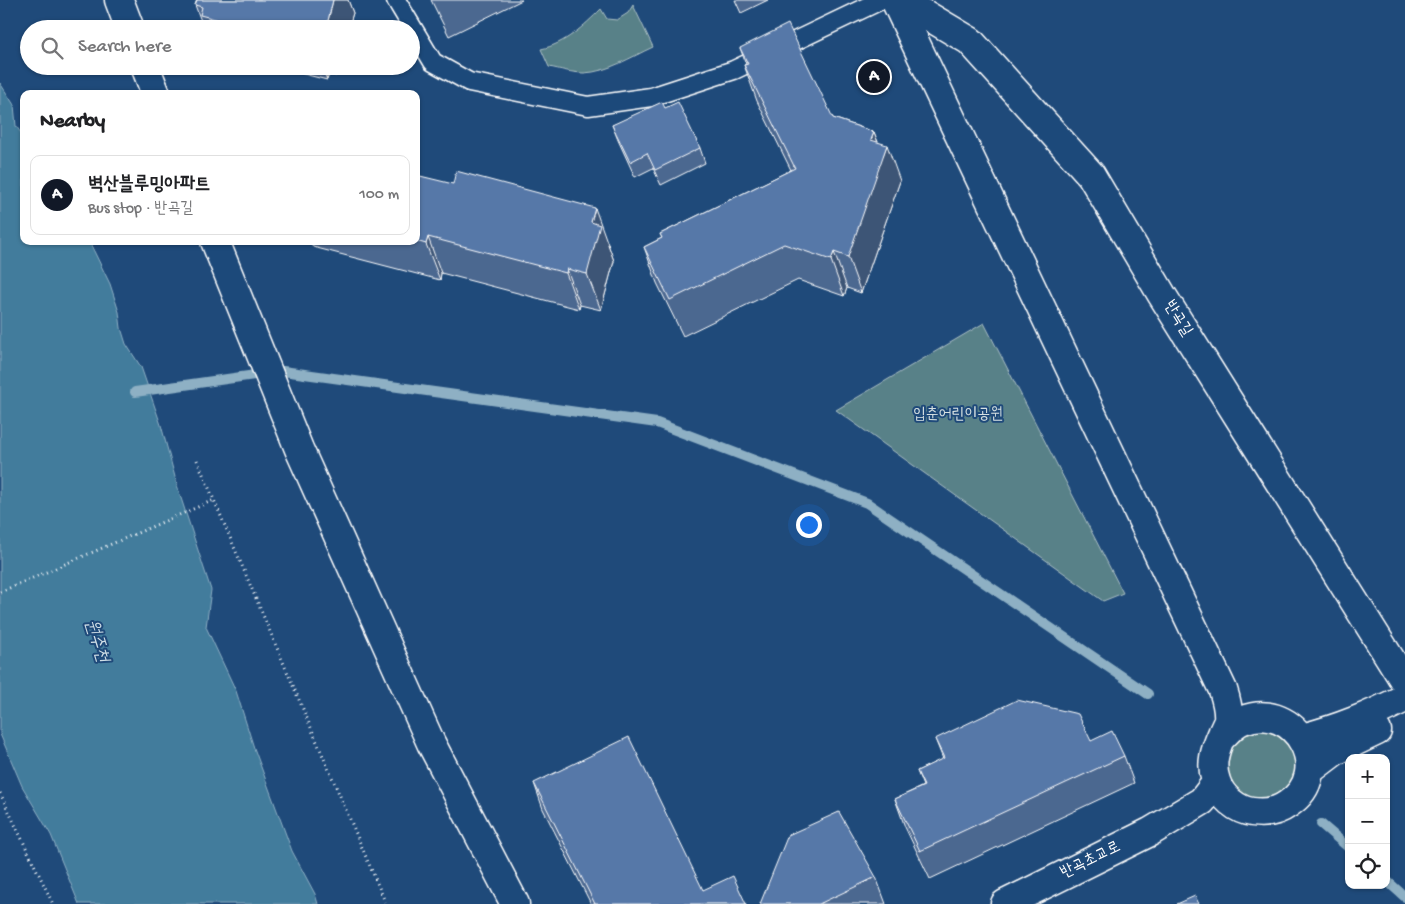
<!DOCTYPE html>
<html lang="en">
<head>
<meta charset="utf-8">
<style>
	:root { --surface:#fff; --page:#f6f6f6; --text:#202124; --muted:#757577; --line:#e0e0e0; --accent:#111827 }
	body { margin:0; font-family:"Gochi Hand","Poor Story",sans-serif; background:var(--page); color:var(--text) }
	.controls { position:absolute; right:15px; bottom:15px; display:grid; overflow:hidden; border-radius:10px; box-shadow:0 1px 4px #0004 }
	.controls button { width:45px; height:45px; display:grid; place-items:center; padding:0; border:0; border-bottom:1px solid var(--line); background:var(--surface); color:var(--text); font:25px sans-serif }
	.you { position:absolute; left:808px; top:524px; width:18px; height:18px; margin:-12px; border:4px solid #fff; border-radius:50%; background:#1a73e8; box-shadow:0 0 0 8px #1a73e833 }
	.badge { display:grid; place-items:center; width:32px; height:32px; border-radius:50%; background:var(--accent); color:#fff; font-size:16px; font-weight:700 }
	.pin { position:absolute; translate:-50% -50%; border:2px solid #fff; box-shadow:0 1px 5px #0006 }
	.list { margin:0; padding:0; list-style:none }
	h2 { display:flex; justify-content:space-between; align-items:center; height:65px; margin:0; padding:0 20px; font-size:21px }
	h2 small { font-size:16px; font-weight:400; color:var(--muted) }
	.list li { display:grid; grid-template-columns:32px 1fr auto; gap:15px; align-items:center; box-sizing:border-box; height:80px; margin:0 10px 10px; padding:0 10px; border:1px solid var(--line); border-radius:10px }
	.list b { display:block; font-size:19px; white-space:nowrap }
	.list p { margin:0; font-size:16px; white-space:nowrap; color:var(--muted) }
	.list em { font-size:16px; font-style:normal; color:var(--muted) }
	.icon { flex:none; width:28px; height:28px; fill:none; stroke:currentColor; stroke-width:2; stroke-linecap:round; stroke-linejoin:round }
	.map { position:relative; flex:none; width:1405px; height:904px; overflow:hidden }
	.search { position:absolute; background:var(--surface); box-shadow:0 1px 4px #0004; left:20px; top:20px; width:400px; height:55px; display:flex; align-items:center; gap:12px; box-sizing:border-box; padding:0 18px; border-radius:28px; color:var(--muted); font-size:19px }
	.panel { position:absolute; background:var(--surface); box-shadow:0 1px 4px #0004; left:20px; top:90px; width:400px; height:155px; border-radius:10px }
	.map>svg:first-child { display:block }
	.green { fill:#598188; stroke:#acc0c4 }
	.water { fill:#437b9c; stroke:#8eb0c4 }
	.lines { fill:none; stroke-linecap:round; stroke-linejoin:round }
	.stream { stroke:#8eb0c4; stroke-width:10 }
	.service-casing { stroke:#fff; stroke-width:21 }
	.minor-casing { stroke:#fff; stroke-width:31 }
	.tertiary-casing { stroke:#fff; stroke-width:31 }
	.path { stroke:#fff; stroke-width:3; stroke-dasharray:1 4; stroke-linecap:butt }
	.service { stroke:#1f4a7a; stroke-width:18 }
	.minor { stroke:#1f4a7a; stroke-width:28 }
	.tertiary { stroke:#1f4a7a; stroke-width:28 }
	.wall { fill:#4b6790; stroke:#fff }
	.shaded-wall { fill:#3d5476; stroke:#fff }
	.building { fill:#5778a8; stroke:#fff }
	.labels { text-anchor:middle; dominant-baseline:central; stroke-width:4; stroke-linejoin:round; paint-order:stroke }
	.street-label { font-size:16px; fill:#fff; stroke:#1f4a7a }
	.park-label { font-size:16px; fill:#d6e0e1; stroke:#1f4a7a }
	.water-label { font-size:18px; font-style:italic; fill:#d0dee6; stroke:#1f4a7a }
</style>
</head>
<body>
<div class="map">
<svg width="1405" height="904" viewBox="0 0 1405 904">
	<rect width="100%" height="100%" fill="#1f4a7a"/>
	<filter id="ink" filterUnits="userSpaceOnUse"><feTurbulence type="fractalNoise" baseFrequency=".02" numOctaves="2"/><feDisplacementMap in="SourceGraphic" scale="10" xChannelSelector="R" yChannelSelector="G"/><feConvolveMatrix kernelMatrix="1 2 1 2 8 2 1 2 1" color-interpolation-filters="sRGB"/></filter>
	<g filter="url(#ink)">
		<path class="green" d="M 633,5 L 653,47 C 631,57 608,72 584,73 C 572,73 560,69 549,67 L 541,49 C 565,44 584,26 601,9 L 607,19 L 617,20 L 628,13 Z
			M 984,323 L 1123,593 L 1103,601 L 836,410 Z
			M1227 765a34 34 0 1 1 68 0a34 34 0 1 1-68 0Z"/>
		<path class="water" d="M 0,83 L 14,105 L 16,126 L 24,137 L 24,241 L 89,241 L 110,284 L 119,312 L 121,328 L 126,344 L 141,367 L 161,425 L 179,492 L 211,590 L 206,627 L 236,691 L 254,748 L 292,851 L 315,894 L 318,904 L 79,904 L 51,835 L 22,786 L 0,734 Z"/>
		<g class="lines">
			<path class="stream" d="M 135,392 L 283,371 L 657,423 L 867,503 L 1148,694
				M 1321,824 L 1349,848
				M 1386,880 L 1405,897"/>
			<defs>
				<path id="service" d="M 396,0 L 433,62 L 469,82 L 588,106 L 651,97 L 734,70 L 881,0"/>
				<path id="minor" d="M 901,0 L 970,41 L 1091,175 L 1162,295 L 1405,682"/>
				<path id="tertiary" d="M 119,0 L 130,29
					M 895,0 L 1223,690 C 1226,699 1229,709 1228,720 C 1227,724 1224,729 1222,734 C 1215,750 1210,764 1216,781 C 1221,797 1237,810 1252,812 C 1266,814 1277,812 1288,804 C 1336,773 1296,699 1243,720 C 1234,723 1227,732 1220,739
					M 145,66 L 156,94
					M 215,241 L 299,449 L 431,743 L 515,904
					M 1302,738 C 1341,728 1369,716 1405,698
					M 1310,770 L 1335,751 L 1377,731
					M 1005,904 L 1150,832 L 1202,801 L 1216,783"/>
			</defs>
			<use href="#service" class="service-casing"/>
			<use href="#minor" class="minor-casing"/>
			<use href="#tertiary" class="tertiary-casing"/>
			<path class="path" d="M 197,460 L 386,904
				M 0,592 L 214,500
				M 0,793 L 53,904"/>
			<use href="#service" class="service"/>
			<use href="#minor" class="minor"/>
			<use href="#tertiary" class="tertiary"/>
		</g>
		<path class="wall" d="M 197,0 L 348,0 L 353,13 L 348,29 L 204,29 L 195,5 Z
			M 431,0 L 522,0 L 449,36 Z
			M 735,0 L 768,0 L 741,13 Z
			M 740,48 L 833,118 L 874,132 L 878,142 L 900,181 L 861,293 L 847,288 L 844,296 L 798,280 L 683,336 L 657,283 L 644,247 L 662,238 L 660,234 L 791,170 L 757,101 L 744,65 L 746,64 Z
			M 273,66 L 338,66 L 336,76 L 329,74 L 327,80 Z
			M 665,108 L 700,148 L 705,163 L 661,185 L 653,168 L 635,177 L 618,140 L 612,125 Z
			M 416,175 L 608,244 L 614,261 L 601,310 L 580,305 L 579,309 L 441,273 L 440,280 L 313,247 L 310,241 L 416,241 Z
			M 935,739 L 1091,741 L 1124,756 L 1134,783 L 930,879 L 905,827 L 895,799 L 923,786 L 917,771 L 943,759 Z
			M 534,783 L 703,890 L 746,904 L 591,904 L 543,809 Z
			M 876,877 L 886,904 L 760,904 Z"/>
		<path class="shaded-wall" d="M 333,0 L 348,0 L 353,13 L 348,29 L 326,29 Z
			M 322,66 L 326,66 L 329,74 L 327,80 Z
			M 332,66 L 338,66 L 336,76 Z
			M 874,132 L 883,156 L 887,145 L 900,181 L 861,293 L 848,257 L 871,140 Z
			M 595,208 L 614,261 L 601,310 L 587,274 L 591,222 Z
			M 428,237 L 441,273 L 440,280 L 426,244 Z
			M 834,252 L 847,288 L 844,296 L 831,260 Z
			M 567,269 L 580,305 L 579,309 L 566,273 Z"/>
		<path class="building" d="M 197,0 L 333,0 L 326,29 L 254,29 L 200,15 L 202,7 L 195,5 Z
			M 788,24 L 833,118 L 874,132 L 871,140 L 887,145 L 848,257 L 834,252 L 831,260 L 784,244 L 670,300 L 644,247 L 662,238 L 660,234 L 795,168 L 744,65 L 748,64 L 740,48 Z
			M 662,102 L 665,108 L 678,102 L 700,148 L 655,170 L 647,153 L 630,162 L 612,125 Z
			M 456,171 L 595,208 L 591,222 L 600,225 L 587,274 L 567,269 L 566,273 L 428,237 L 426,244 L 416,241 L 416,175 L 453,184 Z
			M 1017,700 L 1078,714 L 1091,741 L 1112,731 L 1124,756 L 920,851 L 895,799 L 924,786 L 917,771 L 944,758 L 935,739 Z
			M 629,737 L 703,890 L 733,876 L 746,904 L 595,904 L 534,783 Z
			M 839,812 L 876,877 L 819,904 L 760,904 L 788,835 Z
			M 1195,896 L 1199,904 L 1177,904 Z"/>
	</g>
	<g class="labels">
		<g class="street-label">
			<text transform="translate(1177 319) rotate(58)">반곡길</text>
			<text transform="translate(1091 861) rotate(-26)">반곡초교로</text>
		</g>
		<g class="park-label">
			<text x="958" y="415">입춘어린이공원</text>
		</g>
		<g class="water-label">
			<text transform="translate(96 641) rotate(73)">원주천</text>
		</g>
	</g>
</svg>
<div class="controls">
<button>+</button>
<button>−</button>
<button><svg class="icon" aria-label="locate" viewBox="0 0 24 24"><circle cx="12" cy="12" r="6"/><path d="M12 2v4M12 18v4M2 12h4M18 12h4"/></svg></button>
</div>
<div class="you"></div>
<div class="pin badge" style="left:874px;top:77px">A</div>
<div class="search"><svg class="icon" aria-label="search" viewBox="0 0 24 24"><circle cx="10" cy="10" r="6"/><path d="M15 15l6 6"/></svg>Search here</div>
<section class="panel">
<h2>Nearby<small></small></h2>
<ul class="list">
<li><span class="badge">A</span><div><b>벽산블루밍아파트</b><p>Bus stop · 반곡길</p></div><em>100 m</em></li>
</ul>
</section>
</div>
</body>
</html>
